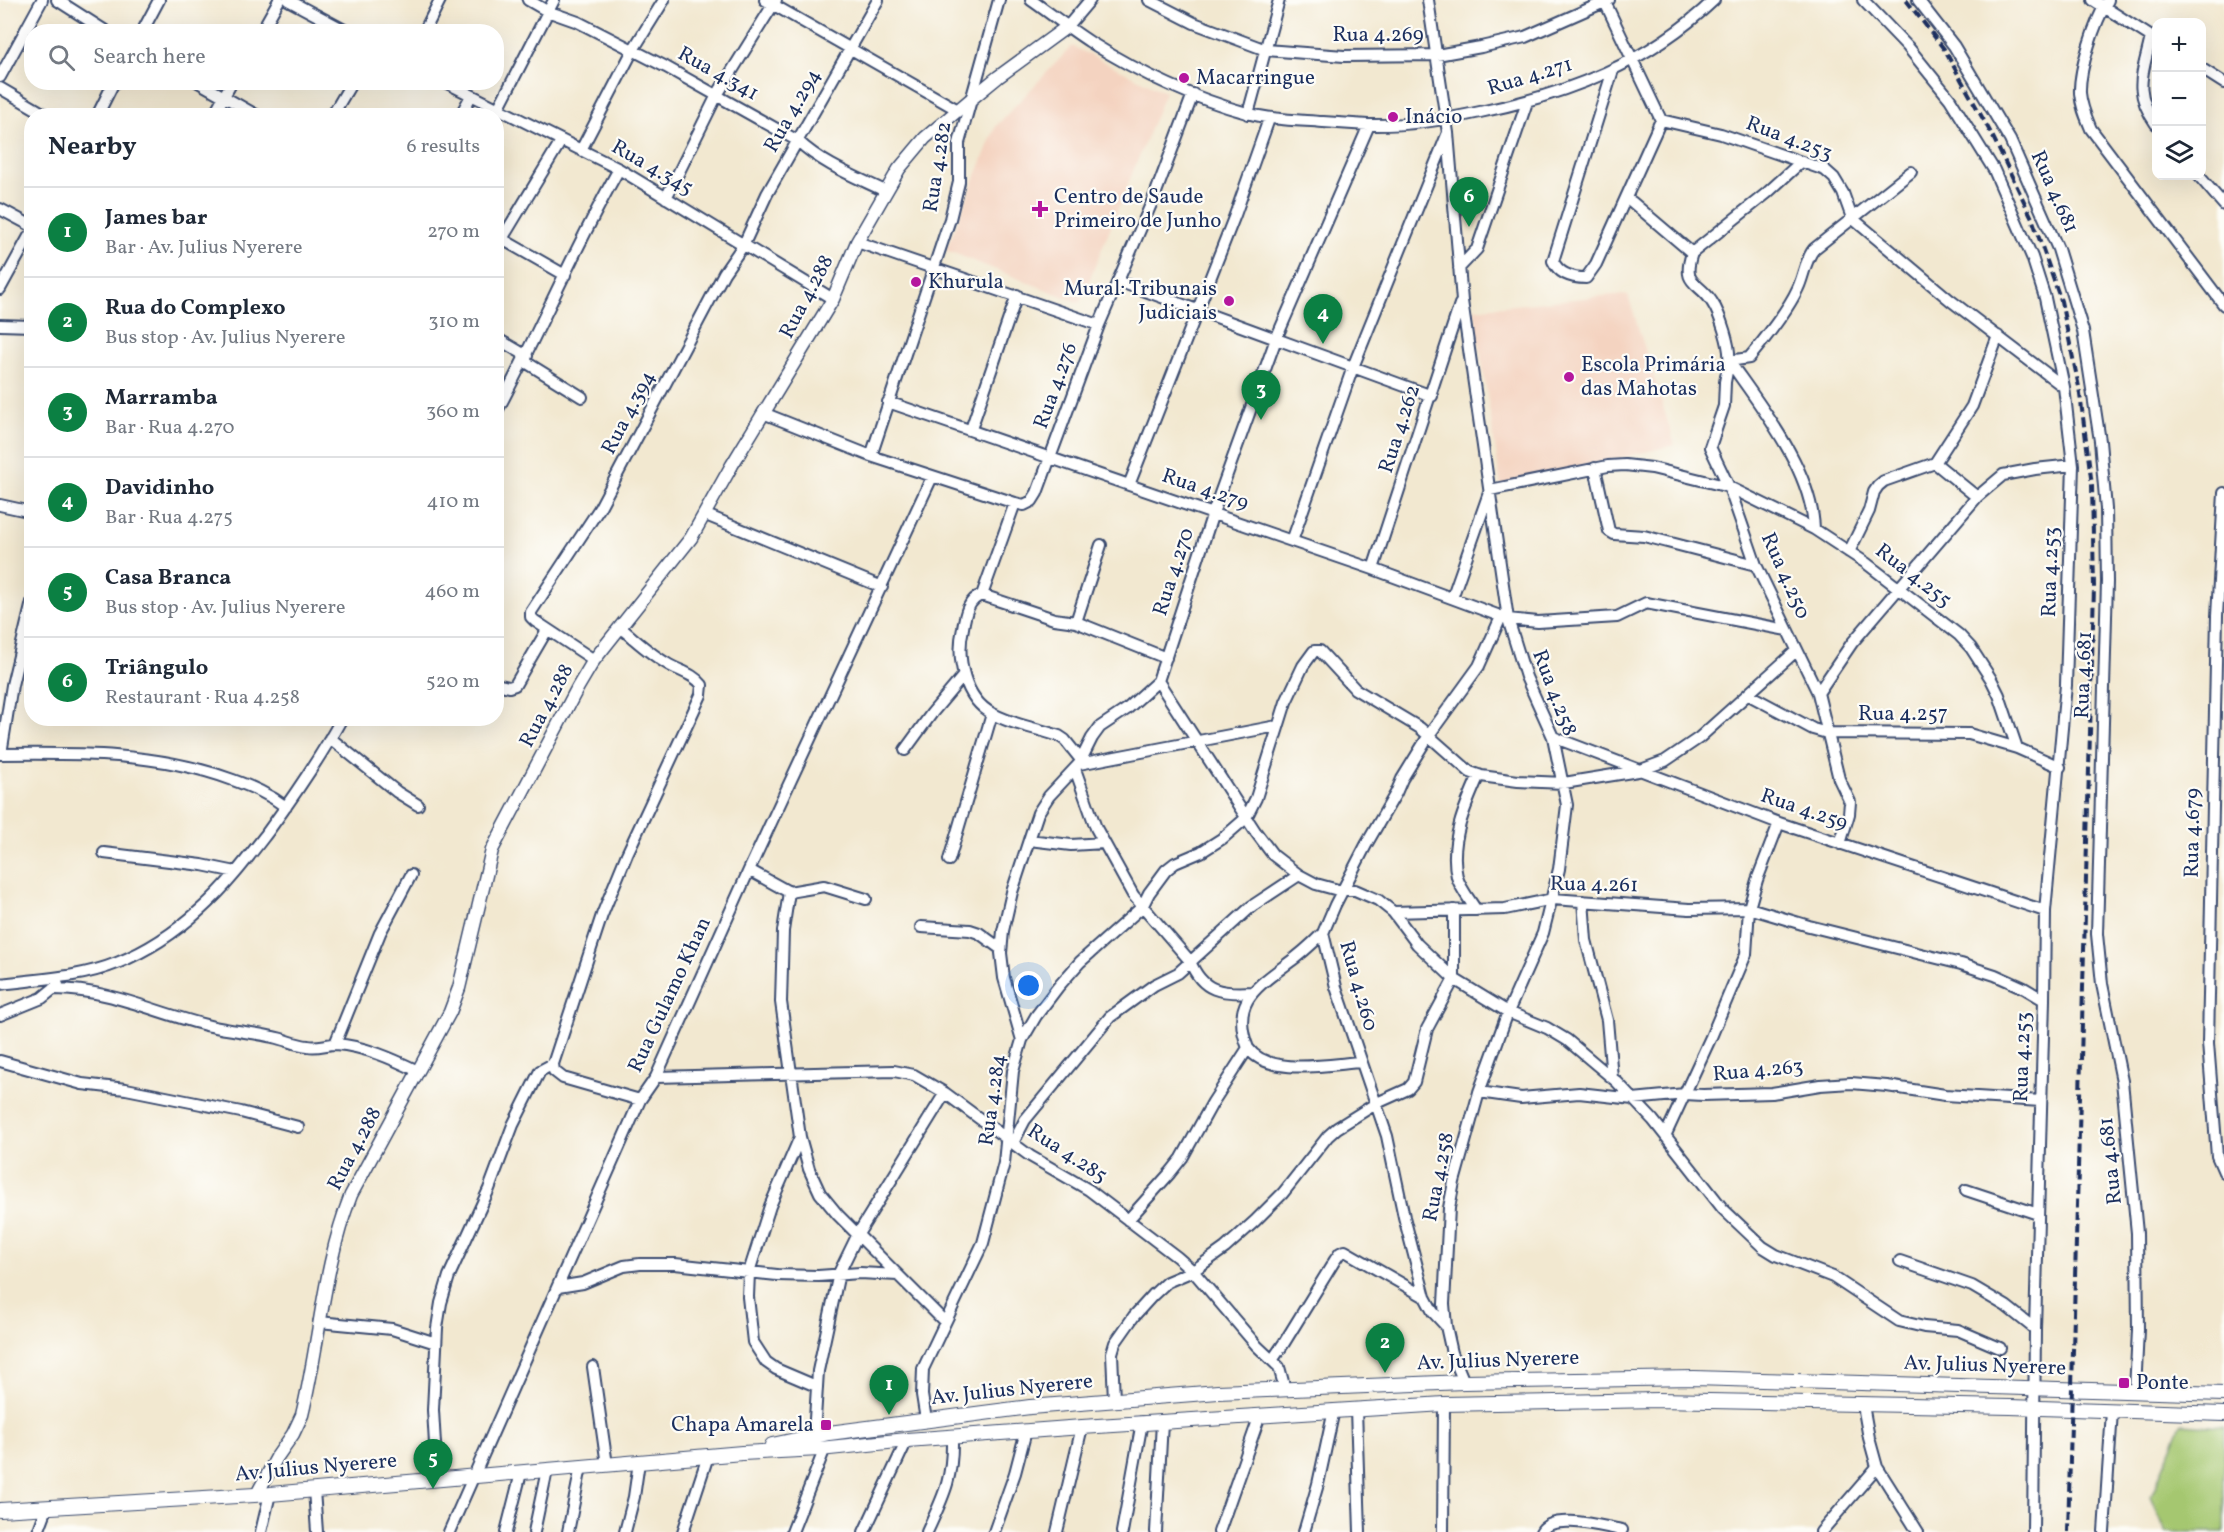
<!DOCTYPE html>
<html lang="en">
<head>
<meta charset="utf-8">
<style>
	:root { --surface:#fff; --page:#f2f2f3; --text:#1f2937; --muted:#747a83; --line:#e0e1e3; --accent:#0b8043 }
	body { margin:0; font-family:Vollkorn,serif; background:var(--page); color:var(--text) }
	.controls { position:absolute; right:18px; top:18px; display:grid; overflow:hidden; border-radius:12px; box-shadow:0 6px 24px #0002 }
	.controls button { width:54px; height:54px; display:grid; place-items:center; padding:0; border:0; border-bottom:2px solid var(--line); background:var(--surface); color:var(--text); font:30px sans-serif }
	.you { position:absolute; left:1029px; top:986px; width:21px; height:21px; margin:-15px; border:4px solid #fff; border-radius:50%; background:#1a73e8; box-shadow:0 0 0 9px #1a73e833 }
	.badge { display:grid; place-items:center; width:39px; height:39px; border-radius:50%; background:var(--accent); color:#fff; font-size:20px; font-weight:700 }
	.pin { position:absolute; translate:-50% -50px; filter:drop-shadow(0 2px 3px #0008) }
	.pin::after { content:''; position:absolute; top:32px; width:21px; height:18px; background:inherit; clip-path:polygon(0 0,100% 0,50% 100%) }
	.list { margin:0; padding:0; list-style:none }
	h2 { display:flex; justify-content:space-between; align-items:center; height:78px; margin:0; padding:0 24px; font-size:26px }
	h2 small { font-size:20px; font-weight:400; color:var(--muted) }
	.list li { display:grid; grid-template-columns:39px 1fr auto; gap:18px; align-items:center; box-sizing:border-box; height:90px; padding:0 24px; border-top:2px solid var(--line) }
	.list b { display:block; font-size:22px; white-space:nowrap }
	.list p { margin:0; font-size:20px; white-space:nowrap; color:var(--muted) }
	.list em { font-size:20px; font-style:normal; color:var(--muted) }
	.icon { flex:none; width:33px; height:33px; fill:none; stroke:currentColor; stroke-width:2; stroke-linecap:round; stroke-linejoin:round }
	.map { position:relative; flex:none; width:2224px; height:1532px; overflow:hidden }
	.search { position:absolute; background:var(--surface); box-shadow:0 6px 24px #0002; left:24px; top:24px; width:480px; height:66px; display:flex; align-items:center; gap:15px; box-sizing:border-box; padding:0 21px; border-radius:24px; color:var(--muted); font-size:22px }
	.panel { position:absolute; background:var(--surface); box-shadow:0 6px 24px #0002; left:24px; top:108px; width:480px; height:618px; border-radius:24px }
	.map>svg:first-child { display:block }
	.built { fill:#f4d3c0 }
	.green { fill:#a5c770; stroke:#607b67; stroke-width:1.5 }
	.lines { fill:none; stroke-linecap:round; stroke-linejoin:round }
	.minor-casing { stroke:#3b4b6f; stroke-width:14 }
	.tertiary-casing { stroke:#3b4b6f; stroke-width:15 }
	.secondary-casing { stroke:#3b4b6f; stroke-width:16 }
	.minor { stroke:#fff; stroke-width:10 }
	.tertiary { stroke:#fff; stroke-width:12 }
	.secondary { stroke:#fff; stroke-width:14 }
	.rail { stroke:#1b2f5e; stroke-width:4; stroke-dasharray:9 4.5; stroke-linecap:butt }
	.poi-dot { fill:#b5179e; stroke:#fdfcf7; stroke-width:2 }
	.labels { text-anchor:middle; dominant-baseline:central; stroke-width:4.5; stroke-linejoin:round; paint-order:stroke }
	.street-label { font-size:21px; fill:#1b2f5e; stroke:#fdfcf7 }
	.poi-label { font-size:21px; fill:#1b2f5e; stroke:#fdfcf7; text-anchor:start }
</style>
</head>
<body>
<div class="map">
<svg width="2224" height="1532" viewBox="0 0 2224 1532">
	<rect width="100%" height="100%" fill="#fdfcf7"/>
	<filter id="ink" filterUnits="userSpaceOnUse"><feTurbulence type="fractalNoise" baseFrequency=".0167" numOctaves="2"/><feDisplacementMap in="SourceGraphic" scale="12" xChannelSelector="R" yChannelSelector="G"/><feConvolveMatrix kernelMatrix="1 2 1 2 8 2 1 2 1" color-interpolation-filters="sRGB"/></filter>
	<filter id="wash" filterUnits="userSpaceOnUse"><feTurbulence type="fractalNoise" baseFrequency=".008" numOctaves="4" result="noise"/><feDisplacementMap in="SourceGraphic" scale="24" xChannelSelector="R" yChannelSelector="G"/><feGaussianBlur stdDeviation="1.35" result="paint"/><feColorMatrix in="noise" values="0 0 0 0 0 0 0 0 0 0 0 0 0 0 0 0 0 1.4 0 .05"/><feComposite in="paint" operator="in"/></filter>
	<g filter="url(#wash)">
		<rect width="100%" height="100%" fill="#f2e8d0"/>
		<path class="built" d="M 1072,46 L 1165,92 L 1080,303 L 946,250 L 996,126 Z
			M 1614,295 L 1628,295 L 1675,445 L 1501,486 L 1474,309 Z"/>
		<path class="green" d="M 2181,1424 L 2224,1427 L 2224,1532 L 2166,1532 L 2151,1497 Z"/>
	</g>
	<g filter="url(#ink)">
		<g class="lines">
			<defs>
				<path id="minor" d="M 57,0 L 107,32
					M 288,0 L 348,32
					M 528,0 L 547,11 L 578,22 L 666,67 L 798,141 C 822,164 856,177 885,191
					M 765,0 L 958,110
					M 1031,0 C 1051,14 1070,29 1090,42 C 1138,72 1192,98 1247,113 C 1271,120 1297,120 1323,122 C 1338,123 1353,124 1368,125 C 1405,126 1444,120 1480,112 C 1568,94 1648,63 1714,0
					M 1149,0 L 1194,23 L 1266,50 L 1344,56 L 1437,55 L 1481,47 L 1525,37 L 1609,0
					M 1428,0 L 1448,133 L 1462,301 L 1508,619 L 1526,677 L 1553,737 L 1567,805 L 1559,869 L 1543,933 L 1508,1012 L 1479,1092 L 1454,1182 L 1449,1208 L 1444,1304 L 1446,1326 L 1452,1353 L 1464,1382
					M 1604,0 L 1661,120 L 1721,134 L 1825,170 L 1834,178 L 1843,193 L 1852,218 L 1950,300 L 2064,387
					M 1863,0 L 1908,47 L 1950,99 L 1994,170 L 2032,257 L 2045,298 L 2064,387 L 2073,465 L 2066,685 L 2045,911 L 2044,1000 L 2035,1329 L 2033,1532
					M 1918,0 L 1954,46 L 2010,140 L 2058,249 L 2083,331 L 2100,441 L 2106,509 L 2107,582 L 2097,934 L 2102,984 L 2122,1081 L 2137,1233 L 2138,1330 L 2135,1391
					M 2093,0 L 2156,40
					M 2108,0 C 2095,21 2079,69 2080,93 C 2081,106 2086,117 2091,129 L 2224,305
					M 1068,26 L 1090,0
					M 142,32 L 159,0
					M 261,32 L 279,0
					M 424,32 L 440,0
					M 2151,37 C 2143,74 2132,90 2156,124
					M 2202,69 L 2224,83
					M 1613,70 L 1553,261 C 1559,274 1572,278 1586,278 L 1596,264 L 1661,120
					M 0,77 L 42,0
					M 198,82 L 258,116
					M 445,82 L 619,169 L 833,299
					M 0,88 L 48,116
					M 498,109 L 554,0
					M 1248,114 L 1279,0
					M 97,116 L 114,82
					M 213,116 L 232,82
					M 332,116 L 352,82
					M 460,116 L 471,96
					M 581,150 L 633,50 L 664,0
					M 2199,176 L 2224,205
					M 666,198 L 717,95 L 776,0
					M 1632,202 L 1692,253
					M 0,209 L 32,226
					M 502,239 L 565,275
					M 857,242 L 1099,325
					M 496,249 L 561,141
					M 1692,253 C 1681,286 1699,281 1712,302 C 1720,314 1731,347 1729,361 C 1762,408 1812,470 1814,529
					M 1692,253 L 1767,193 L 1801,162
					M 1459,268 L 1477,249 L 1527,102
					M 1118,281 L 1432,396
					M 0,289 L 32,231
					M 0,325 L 32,326
					M 496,338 L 527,356
					M 524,361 L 582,397
					M 888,402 L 1373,569 L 1508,619 L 1538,622 L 1617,617 L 1646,603 L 1787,630
					M 496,413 C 539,333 574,248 619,169
					M 763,413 L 871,456 L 1015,503 L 1024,505 L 1032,501 L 1037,493 L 1099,325 L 1155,195 L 1193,94
					M 971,429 L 1017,295
					M 871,456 L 950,219 L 959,182 L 959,143 L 999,0
					M 1935,463 L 1977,497
					M 1595,468 L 1609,531 L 1614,534 L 1644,536 L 1756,565
					M 1129,485 L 1235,215 L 1269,119
					M 2224,493 L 2217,616 L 2208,1043 L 2217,1156 L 2224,1172
					M 1015,503 L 982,595 C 968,599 965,615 963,628 C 956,658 964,699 993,714 C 1013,725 1037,728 1059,736 L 1065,740 L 1081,760
					M 0,505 L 32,512
					M 706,515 L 882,587
					M 1292,541 L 1353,367 L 1447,135
					M 1849,552 L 1869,511 L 1874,492 L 1878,486 L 1884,481 L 1935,463 L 1972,406 L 1998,336
					M 1373,569 L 1460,304
					M 982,595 L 1054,619 L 1076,622 L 1166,658
					M 1452,598 L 1490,490 L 1608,466 L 1625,465 L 1652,468 L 1729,487 L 1814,529 L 1866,563 L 1959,635 L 1971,648 L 1991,679 L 1999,695 L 2017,748
					M 1076,622 L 1101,545
					M 620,627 C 635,640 649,653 666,663 C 678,671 693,673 702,685 L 701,695 L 627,854 L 602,915 L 553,1064 L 554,1071 L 563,1078 L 640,1100
					M 594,660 L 535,621 L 531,617 L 531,612 L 599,509 L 724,273 L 744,244 L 767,194 L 878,0
					M 1158,681 L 1255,831 L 1273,855 L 1299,875 L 1316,884 L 1338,890 L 1355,890 L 1378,900 L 1393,912 L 1417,944 L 1454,979 L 1508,1012 L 1547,1028 L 1567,1040 L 1617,1082 L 1653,1120 L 1723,1209 L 1763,1247 L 1776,1255 L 1833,1277 L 1899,1321 L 1924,1327 L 1958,1330 L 2000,1348
					M 496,684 L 509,687 L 515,685 L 547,630
					M 1818,693 L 1852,643 L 1977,497 L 2003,475 L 2035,469 L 2073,465
					M 1749,695 L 1813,729 L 1827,733 L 1969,734 L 2017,748 L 2060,767
					M 1553,737 L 1779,823 L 2045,911
					M 330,738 L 397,792 L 418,805
					M 905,750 L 932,713 L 964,675
					M 0,754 C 79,753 157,752 233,780 C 252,787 269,794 286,807
					M 1,754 L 12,685 L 32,602
					M 1079,764 L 1277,726
					M 1075,769 L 1096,828 L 1133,895 L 1190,961 C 1202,992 1222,994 1252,992
					M 1029,840 L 1071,845 L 1104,843
					M 1840,844 L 1849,814 L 1850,802 L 1839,779 L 1818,693 L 1756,565 L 1729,487 L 1710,447 L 1724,406 L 1725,382 L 1729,361 L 1749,358 C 1764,340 1789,308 1798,288 C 1804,275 1805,260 1814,249 L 1911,172
					M 104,853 L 202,865 L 236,872
					M 949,860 L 992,714
					M 749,870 L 789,892 L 824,886 L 866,899
					M 789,892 L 783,931 L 781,1002 L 800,1137 L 809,1169 L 820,1193 L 838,1215 L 945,1322
					M 1583,901 L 1586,940 L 1607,1020 L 1612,1078
					M 1476,910 C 1470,900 1460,888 1457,877 C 1449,842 1465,806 1479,775
					M 1393,912 L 1505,909 L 1553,899 L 1689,909 L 1749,908 L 1809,926 L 1961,964 L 1995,975 L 2024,988 L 2044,1000
					M 921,927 L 970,930 L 979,933 L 1001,949
					M 0,984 C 39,979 80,978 117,963 C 147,951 177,931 201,909 C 226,887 247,859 267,833 C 294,796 320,758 342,718
					M 55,989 C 110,989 158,1014 210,1026 C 231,1031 252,1032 273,1037 C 285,1039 296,1045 308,1046 C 318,1048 326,1044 336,1044 C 364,1046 393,1059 418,1071
					M 0,1015 L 42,998 L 58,985
					M 1022,1040 L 1036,1016 L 1058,987 L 1080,962 L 1142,907 L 1149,893 L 1166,870 L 1175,863 L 1201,852 L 1223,838 L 1246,818 L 1256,798 L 1286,702 L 1303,666 L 1314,651 L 1320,651 L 1355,689 L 1420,728 L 1470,772 L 1481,776 L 1518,781 L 1564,783 L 1638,771 L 1665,761 L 1699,738 L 1796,651
					M 335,1044 L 380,933 L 411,875
					M 1248,1048 C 1268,1077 1330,1064 1361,1062
					M 0,1061 L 82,1084 L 126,1089 L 241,1112 L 298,1127
					M 656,1077 L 894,1071 L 914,1075 L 945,1093 L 1030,1156 L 1089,1190 L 1177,1257 L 1193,1271 L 1257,1346 L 1279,1367 L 1285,1389
					M 1479,1092 L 1521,1098 L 1579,1093 L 1633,1099 L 1685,1094 L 1703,1095 L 1772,1093 L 1820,1085 L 1851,1083 L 1887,1086 L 1945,1095 L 2041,1101
					M 1666,1134 L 1711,1037 L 1746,954 L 1749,908 L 1757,880 L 1779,823
					M 800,1137 L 770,1206 L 749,1272 L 748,1297 L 753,1342 L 766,1362 L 776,1369 L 816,1386
					M 1013,1143 L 1025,1120 L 1110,1017 L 1154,985 L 1178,973 L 1252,906 L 1299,875
					M 1966,1190 L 2038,1214
					M 1128,1220 L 1170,1173 L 1182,1158 L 1213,1102 L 1248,1048 C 1230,1003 1255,988 1287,964 C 1300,955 1312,944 1323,933
					M 1900,1261 L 1972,1286 L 2006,1306 L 2035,1329
					M 558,1287 L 583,1283 L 624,1266 L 640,1264 L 675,1264 L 777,1275 L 818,1276 L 860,1273 L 898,1275
					M 319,1322 L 392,1329 L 436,1343
					M 1446,1326 L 1433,1312 L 1425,1297 L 1404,1217 L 1387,1136 L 1336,987 L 1323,933 L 1335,905 L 1366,845 L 1396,793 L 1402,779 L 1429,735 L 1479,666 L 1501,617
					M 1273,1359 L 1284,1343 L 1335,1260 L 1340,1253 L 1345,1251 L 1425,1297
					M 593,1367 L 607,1465
					M 1114,1400 L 1112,1353 L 1115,1343 L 1134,1316 L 1153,1295 L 1167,1282 L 1193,1271 L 1225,1248 L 1255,1221 L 1283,1193 L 1328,1136 L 1337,1128 L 1377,1103 L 1408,1089 L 1414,1082 L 1427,1029 L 1454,979 L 1454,910
					M 1863,1405 L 1869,1438 L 1877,1467 L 1918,1532
					M 1356,1409 L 1360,1532
					M 926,1420 L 922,1395 L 923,1369 L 983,1243 L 1004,1163 L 1013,1071 L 1022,1040 L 1004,978 L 1001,953 L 1003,931 L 1012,892 L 1029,840 L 1038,813 L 1049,796 L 1079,764 L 1092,738 L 1100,727 L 1127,709 L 1158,681 L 1213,513 L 1276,339 L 1369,125
					M 814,1435 L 818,1371 L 839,1273 L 858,1234 L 945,1093
					M 437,1478 L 433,1410 L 437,1328 L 441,1303 L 449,1276 L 489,1189 L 513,1125 L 540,1071 L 553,1064
					M 314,1490 L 317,1532
					M 38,1532 L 47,1508
					M 261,1532 L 270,1494
					M 449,1532 L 640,1100 L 656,1077 L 749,870 L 932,477
					M 506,1532 L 521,1473
					M 534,1532 L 547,1470
					M 568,1532 L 581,1467
					M 625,1532 L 634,1497 L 639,1462
					M 683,1532 L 708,1456
					M 792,1532 L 825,1448
					M 864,1532 L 907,1440
					M 927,1532 C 944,1495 953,1479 952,1437
					M 994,1532 L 1015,1473 L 1026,1431
					M 1057,1532 L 1082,1427
					M 1122,1532 L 1142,1422
					M 1156,1532 L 1162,1422
					M 1219,1532 L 1260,1415
					M 1304,1532 L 1318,1484 L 1334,1410
					M 1443,1532 L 1444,1404
					M 1541,1532 C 1552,1512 1604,1527 1622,1530
					M 1821,1532 L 1877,1467
					M 2104,1532 L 2112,1411"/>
				<path id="tertiary" d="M 257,1494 L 277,1457 L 293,1434 L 302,1415 C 320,1341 323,1266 351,1195 L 450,1012 L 459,988 L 492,850 L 578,687 L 594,660 L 691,538 L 732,465 L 833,299 L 857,242 L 899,169 L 925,138 L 970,100 L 998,77 L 1068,26"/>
				<path id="secondary" d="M 772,1445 L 829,1433 L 1030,1407 L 1218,1392 L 1464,1382 L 1694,1378 L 2224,1394
					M 0,1510 L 270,1494 L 742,1453 L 820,1449 L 907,1440 L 1082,1427 L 1444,1404 L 1658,1400 L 2010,1407 L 2224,1414"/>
			</defs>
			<use href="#minor" class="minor-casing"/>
			<use href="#tertiary" class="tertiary-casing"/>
			<use href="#secondary" class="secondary-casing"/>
			<use href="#minor" class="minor"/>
			<use href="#tertiary" class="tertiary"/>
			<use href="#secondary" class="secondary"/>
			<path class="rail" d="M 1906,0 L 1944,49 L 1992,135 L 2032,218 L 2061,301 L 2079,387 L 2092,485 L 2094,587 L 2068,1532"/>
		</g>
	</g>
	<g class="poi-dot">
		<circle cx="1184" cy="78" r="6"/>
		<circle cx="1393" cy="117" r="6"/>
		<path d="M1037 200h6v6h6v6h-6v6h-6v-6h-6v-6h6z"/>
		<circle cx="916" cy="282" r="6"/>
		<circle cx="1229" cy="301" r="6"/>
		<circle cx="1569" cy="377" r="6"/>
		<rect x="2118" y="1377" width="12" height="12" rx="3"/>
		<rect x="820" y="1419" width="12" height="12" rx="3"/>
	</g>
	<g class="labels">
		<g class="street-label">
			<text x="1378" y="35">Rua 4.269</text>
			<text transform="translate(718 74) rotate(29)">Rua 4.341</text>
			<text transform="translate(1530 77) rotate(-17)">Rua 4.271</text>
			<text transform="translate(793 111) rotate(-60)">Rua 4.294</text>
			<text transform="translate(1789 139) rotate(21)">Rua 4.253</text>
			<text transform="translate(938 167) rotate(-81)">Rua 4.282</text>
			<text transform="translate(652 168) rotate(30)">Rua 4.345</text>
			<text transform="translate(2054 192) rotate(66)">Rua 4.681</text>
			<text transform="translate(807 297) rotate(-62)">Rua 4.288</text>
			<text transform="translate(1056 386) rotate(-70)">Rua 4.276</text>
			<text transform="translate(629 413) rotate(-62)">Rua 4.394</text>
			<text transform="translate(1400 429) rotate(-72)">Rua 4.262</text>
			<text transform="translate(1205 490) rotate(19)">Rua 4.279</text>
			<text transform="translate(1174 572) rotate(-72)">Rua 4.270</text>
			<text transform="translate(2051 572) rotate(-88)">Rua 4.253</text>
			<text transform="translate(1785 576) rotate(66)">Rua 4.250</text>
			<text transform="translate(1913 576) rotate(38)">Rua 4.255</text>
			<text transform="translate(2084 675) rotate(-88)">Rua 4.681</text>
			<text transform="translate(1554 693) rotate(69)">Rua 4.258</text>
			<text transform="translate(547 706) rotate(-62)">Rua 4.288</text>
			<text x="1903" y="714">Rua 4.257</text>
			<text transform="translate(1804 810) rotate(19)">Rua 4.259</text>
			<text transform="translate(2193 833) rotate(-89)">Rua 4.679</text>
			<text transform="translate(1594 885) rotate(1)">Rua 4.261</text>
			<text transform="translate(1358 986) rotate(74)">Rua 4.260</text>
			<text transform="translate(670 995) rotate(-65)">Rua Gulamo Khan</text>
			<text transform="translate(2023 1057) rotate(-88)">Rua 4.253</text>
			<text transform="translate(1758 1071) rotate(-5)">Rua 4.263</text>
			<text transform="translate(993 1100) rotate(-82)">Rua 4.284</text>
			<text transform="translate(355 1149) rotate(-62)">Rua 4.288</text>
			<text transform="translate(1067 1154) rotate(33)">Rua 4.285</text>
			<text transform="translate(2111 1161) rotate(-96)">Rua 4.681</text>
			<text transform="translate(1439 1177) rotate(-79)">Rua 4.258</text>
			<text transform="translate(1498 1361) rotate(-2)">Av. Julius Nyerere</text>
			<text transform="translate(1985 1366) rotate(2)">Av. Julius Nyerere</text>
			<text transform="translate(1012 1390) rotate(-6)">Av. Julius Nyerere</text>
			<text transform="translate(316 1468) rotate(-5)">Av. Julius Nyerere</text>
		</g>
		<g class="poi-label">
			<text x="1196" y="78">Macarringue</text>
			<text x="1405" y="117">Inácio</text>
			<text x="1054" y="197">Centro de Saude<tspan x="1054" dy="24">Primeiro de Junho</tspan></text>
			<text x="928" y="282">Khurula</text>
			<text x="1217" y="289" text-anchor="end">Mural: Tribunais<tspan x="1217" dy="24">Judiciais</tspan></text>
			<text x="1581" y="365">Escola Primária<tspan x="1581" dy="24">das Mahotas</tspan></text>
			<text x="2136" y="1383">Ponte</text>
			<text x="814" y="1425" text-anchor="end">Chapa Amarela</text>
		</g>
	</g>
</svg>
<div class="controls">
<button>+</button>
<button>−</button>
<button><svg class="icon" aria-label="layers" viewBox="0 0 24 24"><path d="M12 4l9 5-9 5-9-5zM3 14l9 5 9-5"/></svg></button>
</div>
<div class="you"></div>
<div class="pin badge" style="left:889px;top:1415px">1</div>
<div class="pin badge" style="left:1385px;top:1373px">2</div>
<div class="pin badge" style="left:1261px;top:420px">3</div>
<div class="pin badge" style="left:1323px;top:344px">4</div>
<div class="pin badge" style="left:433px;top:1489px">5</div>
<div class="pin badge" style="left:1469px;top:227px">6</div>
<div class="search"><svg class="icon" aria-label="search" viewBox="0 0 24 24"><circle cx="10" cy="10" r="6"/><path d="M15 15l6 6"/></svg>Search here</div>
<section class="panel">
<h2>Nearby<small>6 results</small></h2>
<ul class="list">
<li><span class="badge">1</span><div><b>James bar</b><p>Bar · Av. Julius Nyerere</p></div><em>270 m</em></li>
<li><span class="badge">2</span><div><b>Rua do Complexo</b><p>Bus stop · Av. Julius Nyerere</p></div><em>310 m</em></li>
<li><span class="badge">3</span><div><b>Marramba</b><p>Bar · Rua 4.270</p></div><em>360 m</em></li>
<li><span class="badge">4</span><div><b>Davidinho</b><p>Bar · Rua 4.275</p></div><em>410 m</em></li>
<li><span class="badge">5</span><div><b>Casa Branca</b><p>Bus stop · Av. Julius Nyerere</p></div><em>460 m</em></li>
<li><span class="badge">6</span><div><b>Triângulo</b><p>Restaurant · Rua 4.258</p></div><em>520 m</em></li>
</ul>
</section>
</div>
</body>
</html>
